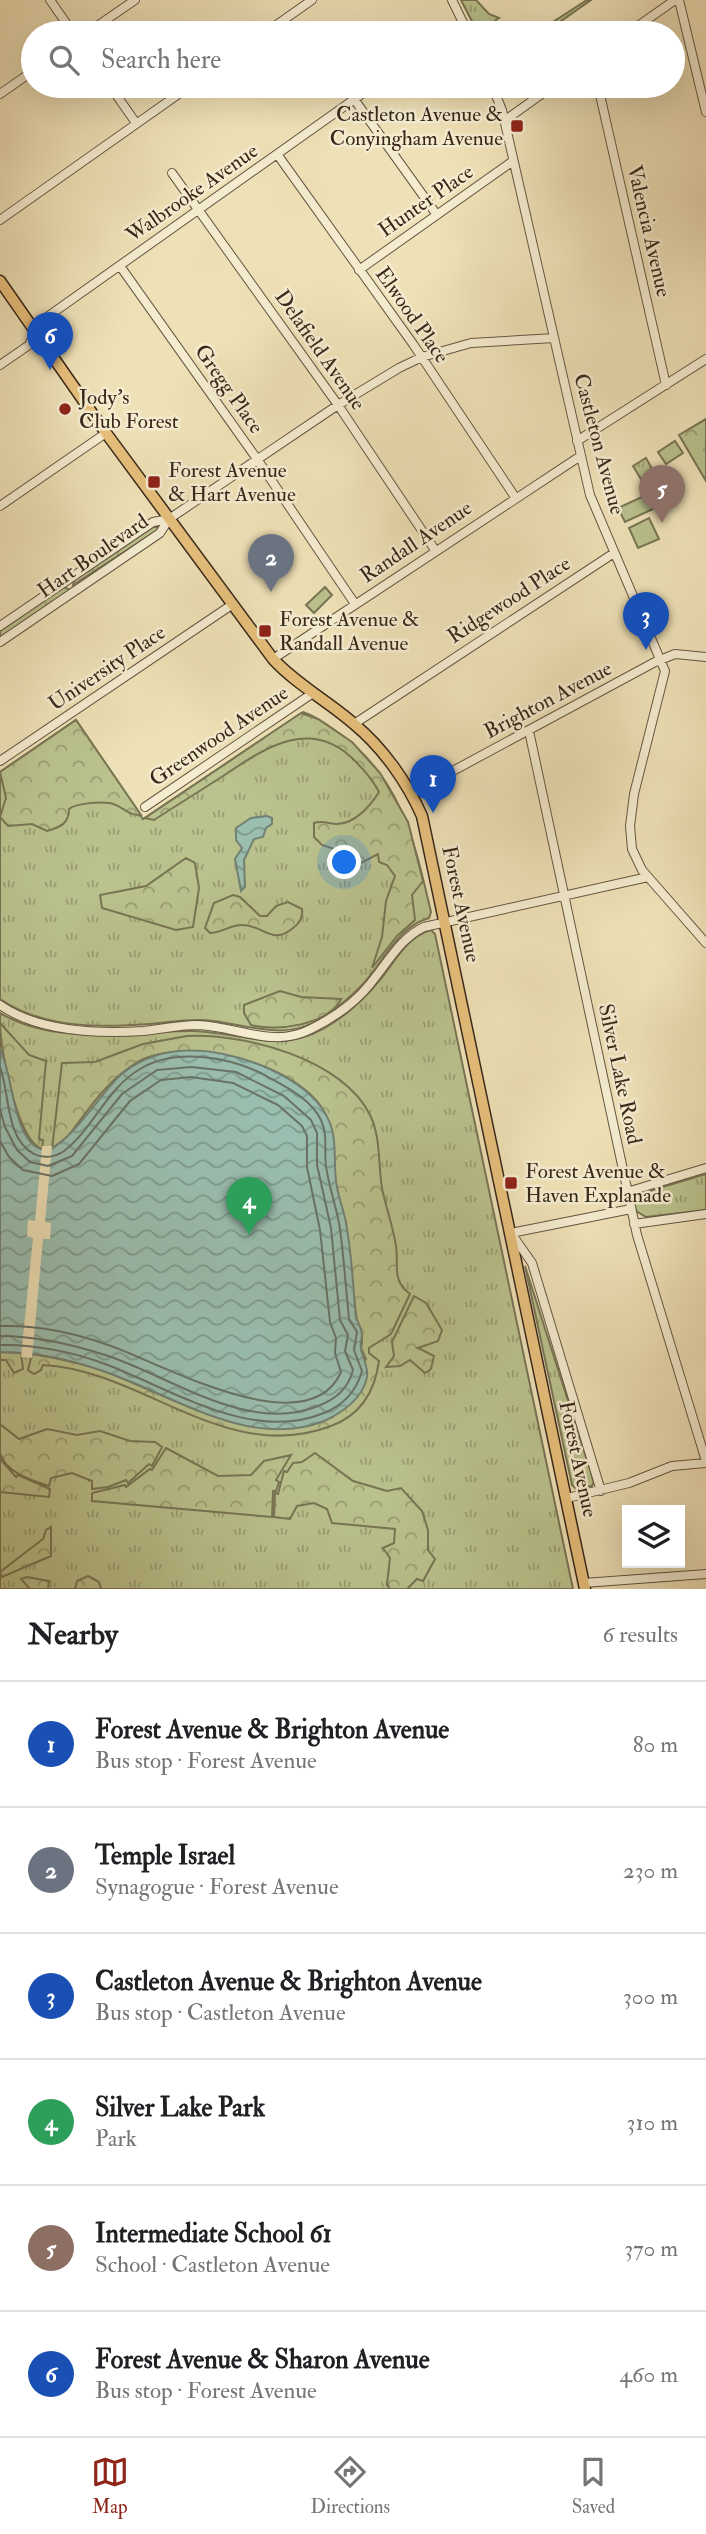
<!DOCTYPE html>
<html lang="en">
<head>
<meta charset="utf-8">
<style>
	:root { --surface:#fff; --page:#f6f6f6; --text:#202124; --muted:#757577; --line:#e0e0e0; --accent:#8f2418 }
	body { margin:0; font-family:"IM FELL Double Pica",serif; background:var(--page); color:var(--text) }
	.controls { position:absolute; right:21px; bottom:21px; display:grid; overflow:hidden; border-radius:0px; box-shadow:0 7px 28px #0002 }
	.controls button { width:63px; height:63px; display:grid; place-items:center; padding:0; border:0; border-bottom:2px solid var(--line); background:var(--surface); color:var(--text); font:35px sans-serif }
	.you { position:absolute; left:345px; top:863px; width:24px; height:24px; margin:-18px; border:5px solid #fff; border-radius:50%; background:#1a73e8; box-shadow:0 0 0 10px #1a73e833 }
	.badge { display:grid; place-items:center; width:46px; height:46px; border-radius:50%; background:var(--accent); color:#fff; font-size:23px; font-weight:700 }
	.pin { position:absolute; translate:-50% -58px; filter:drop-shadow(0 2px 4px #0008) }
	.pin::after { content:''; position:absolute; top:37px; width:24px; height:21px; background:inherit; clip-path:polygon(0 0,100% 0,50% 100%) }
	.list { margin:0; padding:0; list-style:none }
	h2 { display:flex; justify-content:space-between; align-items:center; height:91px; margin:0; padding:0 28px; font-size:30px }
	h2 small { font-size:23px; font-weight:400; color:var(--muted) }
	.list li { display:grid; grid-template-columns:46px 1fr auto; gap:21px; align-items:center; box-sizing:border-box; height:126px; padding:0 28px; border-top:2px solid var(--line) }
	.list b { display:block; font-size:26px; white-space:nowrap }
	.list p { margin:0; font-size:23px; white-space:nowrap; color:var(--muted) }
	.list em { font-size:23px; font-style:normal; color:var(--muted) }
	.icon { flex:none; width:38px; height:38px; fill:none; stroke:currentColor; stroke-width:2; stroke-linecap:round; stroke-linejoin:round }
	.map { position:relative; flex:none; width:706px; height:1589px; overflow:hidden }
	.search { position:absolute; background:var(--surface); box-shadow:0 7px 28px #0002; left:21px; right:21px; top:21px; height:77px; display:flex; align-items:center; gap:18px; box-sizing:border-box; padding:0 24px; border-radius:38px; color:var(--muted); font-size:26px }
	.sheet { height:847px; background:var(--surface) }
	nav { display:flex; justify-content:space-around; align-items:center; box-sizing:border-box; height:98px; border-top:2px solid var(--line); background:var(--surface); font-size:19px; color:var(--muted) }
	nav a { display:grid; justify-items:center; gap:4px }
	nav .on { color:var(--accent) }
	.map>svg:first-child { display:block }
	.grass { fill:url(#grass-tufts); stroke:#787554; stroke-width:2 }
	.forest { fill:url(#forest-crowns); stroke:#787554; stroke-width:2 }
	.pitch { fill:#bac28d; stroke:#787554; stroke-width:2 }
	.water { fill:url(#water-waves); stroke:#728274; stroke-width:2 }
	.pier { fill:#efe1b7 }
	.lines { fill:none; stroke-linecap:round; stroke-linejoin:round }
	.shore { stroke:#687365; stroke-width:2 }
	.minor-casing { stroke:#655642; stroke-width:10 }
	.major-casing { stroke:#37281b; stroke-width:13 }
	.minor { stroke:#f5ecd0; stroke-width:8 }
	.major { stroke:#e8c07c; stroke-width:10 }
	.poi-dot { fill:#8f2418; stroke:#f5ecd0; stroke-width:2.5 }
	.labels { text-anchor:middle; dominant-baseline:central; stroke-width:5; stroke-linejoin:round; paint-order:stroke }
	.poi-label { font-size:21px; fill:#37281b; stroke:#f5ecd0; text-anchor:start }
	.street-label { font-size:21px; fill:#37281b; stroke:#f5ecd0 }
</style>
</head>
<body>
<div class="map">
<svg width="706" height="1589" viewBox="0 0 706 1589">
	<defs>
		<pattern id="grass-tufts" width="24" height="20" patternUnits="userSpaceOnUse" patternTransform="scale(1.75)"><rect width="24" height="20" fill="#bac28d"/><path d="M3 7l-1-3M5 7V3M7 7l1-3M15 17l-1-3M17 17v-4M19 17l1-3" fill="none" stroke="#989e72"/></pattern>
		<pattern id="forest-crowns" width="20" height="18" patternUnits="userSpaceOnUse" patternTransform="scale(1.75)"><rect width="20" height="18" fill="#bac28d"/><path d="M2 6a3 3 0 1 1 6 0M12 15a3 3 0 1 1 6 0" fill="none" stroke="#989e72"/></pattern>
		<pattern id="water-waves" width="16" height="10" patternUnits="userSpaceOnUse" patternTransform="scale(1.75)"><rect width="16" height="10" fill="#9abeaf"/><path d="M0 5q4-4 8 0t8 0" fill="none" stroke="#7e9a8e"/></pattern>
	</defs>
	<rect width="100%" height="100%" fill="#efe1b7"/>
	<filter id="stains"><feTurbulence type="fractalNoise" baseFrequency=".00286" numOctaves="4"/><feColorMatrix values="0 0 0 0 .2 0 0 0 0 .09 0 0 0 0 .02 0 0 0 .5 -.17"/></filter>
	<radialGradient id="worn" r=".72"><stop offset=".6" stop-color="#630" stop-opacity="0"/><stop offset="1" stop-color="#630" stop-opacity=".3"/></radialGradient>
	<path class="grass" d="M 461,0 L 476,0 L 489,14 L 499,18 L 478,33 Z
		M 587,0 L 591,0 L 544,33 L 536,33 Z
		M 646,458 L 656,476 L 644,484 L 633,466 Z
		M 153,527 L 157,527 L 158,530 L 73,585 L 74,580 Z
		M 64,587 L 70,590 L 0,638 L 0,630 Z
		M 325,587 L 332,595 L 314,613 L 306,605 Z
		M 303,712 C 315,716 326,724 336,731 C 401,776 414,840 431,912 L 429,918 C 396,928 384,962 362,985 C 350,998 336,1009 321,1019 C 282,1043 243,1022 202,1020 C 184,1019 166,1023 149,1024 C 99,1028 42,1028 0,999 L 0,772 L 76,720 L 143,819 Z
		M 431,930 L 435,934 L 573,1589 L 0,1589 L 0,1013 C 58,1047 129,1030 193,1031 C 239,1032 279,1054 323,1029 C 344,1017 364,1000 379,981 C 395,962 406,937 431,930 Z
		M 706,1174 L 706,1210 L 646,1217 L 636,1211 L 633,1200 L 636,1195 Z
		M 525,1266 L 594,1482 L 592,1486 L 576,1489 L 572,1485 Z"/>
	<path class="forest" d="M 706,419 L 706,481 L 679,435 Z
		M 301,713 L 318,719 L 352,742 L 380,773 L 408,822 L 423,881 L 412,895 L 415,920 L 397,936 L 372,968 L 382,937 L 386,901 L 395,876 L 387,865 L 379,862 L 378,854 L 359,864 L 346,853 L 322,845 L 314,837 L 314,823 C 323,820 329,824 337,824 C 355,824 371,805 379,792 C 373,780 365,771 356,762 C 312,715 265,748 223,776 C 200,791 177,805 154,820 L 145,818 Z
		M 76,720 L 141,815 C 127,816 121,804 109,803 C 98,802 77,803 69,809 C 69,824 60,827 47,831 L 32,824 L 8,826 L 0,817 L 6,798 L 0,772 Z
		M 186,858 L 195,863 L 199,888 L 193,927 L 176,930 L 102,908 L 100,895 L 146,886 Z
		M 233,895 L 240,897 L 260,916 L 267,916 L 276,906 L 288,902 L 302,909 C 303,916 300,923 293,928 C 272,946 264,925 242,925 C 230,925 221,933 210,933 L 205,928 L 214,903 Z
		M 280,991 L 301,997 L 341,999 C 329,1025 276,1032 251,1025 L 244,1013 L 244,1005 Z
		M 0,1023 L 29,1055 L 46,1061 L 39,1139 L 43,1140 L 42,1149 C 17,1141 0,1048 0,1023 Z
		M 187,1036 C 244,1033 343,1059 370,1115 C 381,1137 378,1164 382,1188 C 386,1208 393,1226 396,1246 C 399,1265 391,1280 410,1294 L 391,1334 L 369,1348 L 369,1353 L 379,1361 C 375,1391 361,1415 331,1426 C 226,1466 143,1370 43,1365 L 41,1370 L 34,1374 L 28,1370 L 32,1354 C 56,1358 81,1363 104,1371 C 177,1399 254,1449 333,1417 L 366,1359 L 361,1348 C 365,1332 357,1328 356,1314 C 353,1294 352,1275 350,1255 C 346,1225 337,1197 333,1167 C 331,1148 335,1133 326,1115 C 301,1063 184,1034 136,1063 C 104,1082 84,1117 61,1145 L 52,1149 L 62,1063 L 95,1062 L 143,1044 Z
		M 414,1296 L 426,1303 L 442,1330 L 438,1341 L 418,1348 L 434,1356 L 431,1369 L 425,1373 L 410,1360 L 400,1366 L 386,1367 L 394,1356 L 392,1342 Z
		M 0,1352 L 21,1353 L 23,1369 L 14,1373 L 6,1360 L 0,1360 Z
		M 0,1424 L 19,1439 L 47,1429 L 77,1435 L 100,1431 L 130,1441 L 155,1442 L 162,1447 L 152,1466 L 149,1464 L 128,1483 L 126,1480 L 108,1487 L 92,1489 L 92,1481 L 72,1473 L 51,1478 L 49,1486 C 32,1481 5,1472 0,1453 C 0,1445 0,1433 0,1424 Z
		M 166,1448 L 218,1476 L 251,1475 L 264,1461 L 291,1455 L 276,1480 L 279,1482 L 276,1491 L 273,1491 L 272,1517 L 92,1501 L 92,1493 L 125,1485 L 126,1487 L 150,1469 L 152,1470 Z
		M 315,1453 L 353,1481 L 387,1491 L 401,1488 L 422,1511 L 428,1530 L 428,1550 L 435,1559 L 423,1581 L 417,1579 L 407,1589 L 390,1589 L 387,1584 L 390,1558 L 383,1548 L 394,1543 L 395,1529 L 332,1523 L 327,1509 L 314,1503 L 297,1506 L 290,1519 L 274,1517 L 275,1493 L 278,1494 L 284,1471 L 287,1472 L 293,1463 L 302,1462 Z
		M 0,1459 L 16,1477 L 18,1475 L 50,1489 L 49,1497 L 0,1492 Z
		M 51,1527 L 51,1556 L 2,1577 L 0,1572 L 43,1539 L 46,1530 Z
		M 88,1576 L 99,1582 L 101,1589 L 75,1589 L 77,1581 Z
		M 27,1577 L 49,1581 L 48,1589 L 30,1589 L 21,1579 Z"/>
	<path class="pitch" d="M 675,441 L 683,453 L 666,464 L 658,452 Z
		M 646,495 L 653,509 L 625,522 L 618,508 Z
		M 649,518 L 659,539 L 638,548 L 629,528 Z"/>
	<path class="water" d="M 267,816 L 272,818 L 272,824 L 266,828 L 263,837 L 254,839 L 244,860 L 245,887 L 241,891 L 235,859 L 242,848 L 236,840 L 236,828 L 251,818 Z
		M 0,1049 C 13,1073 13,1141 41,1149 C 64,1156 103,1088 123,1073 C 152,1050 188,1047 223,1054 C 263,1062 320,1087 332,1129 C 337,1148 333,1168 337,1187 C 339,1199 344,1211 346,1223 C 352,1254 353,1287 356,1318 C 368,1340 357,1339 362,1353 C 367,1369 371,1375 361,1392 C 352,1406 339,1414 324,1421 C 248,1451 169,1392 100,1370 C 68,1359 34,1352 0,1352 Z"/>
	<path class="pier" d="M 42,1146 L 52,1146 L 45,1222 L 51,1223 L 50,1239 L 43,1239 L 32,1358 L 21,1357 L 33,1238 L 27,1236 L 28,1220 L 35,1221 Z"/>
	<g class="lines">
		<path class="shore" d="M 0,1067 C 10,1093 5,1139 34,1154 C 43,1159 56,1157 64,1151 C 94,1128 106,1089 140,1069 C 176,1047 233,1057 268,1077 C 286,1087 311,1099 321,1120 C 328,1136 324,1149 326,1166 C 329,1188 337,1208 340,1229 C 344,1259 346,1289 349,1319 L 357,1332 L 354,1350 L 362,1371 C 356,1392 344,1405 324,1413 C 251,1443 172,1389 105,1364 C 73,1352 34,1344 0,1345
			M 0,1109 L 5,1127 L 17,1150 L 30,1162 L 48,1166 L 72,1156 L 122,1094 L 157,1070 L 191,1067 L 236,1072 L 284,1096 L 311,1120 L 317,1133 L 317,1165 L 331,1228 L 340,1320 L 348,1335 L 345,1351 L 353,1370 C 348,1389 336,1399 318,1406 C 247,1435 169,1375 105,1355 C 71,1344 35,1336 0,1336
			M 0,1141 L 9,1157 L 23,1170 L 52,1176 L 79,1164 L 130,1101 L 161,1080 L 191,1077 L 233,1083 L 278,1105 L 302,1126 L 307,1136 L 307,1167 L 320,1230 L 330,1322 L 336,1338 L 335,1353 L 341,1372 C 308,1447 160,1363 111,1346 C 76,1333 37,1325 0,1326"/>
		<defs>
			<path id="minor" d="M 50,0 L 73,33
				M 452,0 L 468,33
				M 679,0 L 706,112
				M 87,33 L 135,0
				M 265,33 L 312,0
				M 448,33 L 463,22
				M 628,33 L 675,0
				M 110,86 L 136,123
				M 492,86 L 502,110 L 590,495 L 665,671 L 634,794 L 630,826 L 632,849 L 642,870 L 706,943
				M 598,86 L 666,385
				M 0,94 L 33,71
				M 354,99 L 437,215
				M 504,121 L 553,86
				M 277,154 L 413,344 L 515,497
				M 172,173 L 338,405 L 435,550
				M 0,220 L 190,86
				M 120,266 L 257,459 L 355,604
				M 359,270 L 513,161
				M 0,365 L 29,345 L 40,322 L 373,86
				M 577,441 L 706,359
				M 0,506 L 106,433
				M 0,626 L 153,522 L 169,519
				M 0,642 L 160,533 L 169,519 L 338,405 L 399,368 L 422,357 L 471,343 L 554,338
				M 273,659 L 579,457
				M 354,724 L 614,553
				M 529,731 L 637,1235 L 706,1461
				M 0,761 L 233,604
				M 412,793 L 655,662 L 675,654 L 706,657
				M 145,807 L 313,693
				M 0,1005 C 39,1032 97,1034 144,1031 C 162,1029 179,1025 197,1025 C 237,1026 273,1049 311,1029 C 333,1018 355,1003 370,984 C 387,964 400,938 424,927 L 648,877
				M 627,1192 L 706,1168
				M 634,1224 L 706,1214
				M 601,1491 L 532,1263 L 511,1233 L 631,1209
				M 567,1498 L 629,1483 L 672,1466 L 706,1463
				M 584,1583 L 706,1574"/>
			<path id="major" d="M 0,281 L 106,433 L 273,659 C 297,685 328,701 354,724 C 383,748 407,782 422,816 L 585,1589"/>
		</defs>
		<use href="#minor" class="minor-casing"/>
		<use href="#major" class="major-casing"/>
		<use href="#minor" class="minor"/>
		<use href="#major" class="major"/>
	</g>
	<g class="poi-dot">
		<rect x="510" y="119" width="14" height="14" rx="3.5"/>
		<circle cx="65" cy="409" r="7"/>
		<rect x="147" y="475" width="14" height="14" rx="3.5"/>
		<rect x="258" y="624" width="14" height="14" rx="3.5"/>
		<rect x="504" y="1176" width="14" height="14" rx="3.5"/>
	</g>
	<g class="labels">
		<g class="poi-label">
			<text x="503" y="114" text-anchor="end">Castleton Avenue &amp;<tspan x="503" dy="24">Conyingham Avenue</tspan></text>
			<text x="79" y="397">Jody's<tspan x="79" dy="24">Club Forest</tspan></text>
			<text x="168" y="470">Forest Avenue<tspan x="168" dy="24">&amp; Hart Avenue</tspan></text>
			<text x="279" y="619">Forest Avenue &amp;<tspan x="279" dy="24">Randall Avenue</tspan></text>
			<text x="525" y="1171">Forest Avenue &amp;<tspan x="525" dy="24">Haven Explanade</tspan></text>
		</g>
		<g class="street-label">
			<text transform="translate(192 193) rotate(-35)">Walbrooke Avenue</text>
			<text transform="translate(426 201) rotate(-35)">Hunter Place</text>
			<text transform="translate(649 231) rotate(77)">Valencia Avenue</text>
			<text transform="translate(412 315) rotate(55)">Elwood Place</text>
			<text transform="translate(320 350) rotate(55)">Delafield Avenue</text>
			<text transform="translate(229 389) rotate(55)">Gregg Place</text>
			<text transform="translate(599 444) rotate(75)">Castleton Avenue</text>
			<text transform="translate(416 542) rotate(-34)">Randall Avenue</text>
			<text transform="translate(93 556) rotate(-35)">Hart Boulevard</text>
			<text transform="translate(509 600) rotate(-33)">Ridgewood Place</text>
			<text transform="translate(107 668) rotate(-34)">University Place</text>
			<text transform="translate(548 700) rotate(-28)">Brighton Avenue</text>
			<text transform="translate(219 736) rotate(-34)">Greenwood Avenue</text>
			<text transform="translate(461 904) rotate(78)">Forest Avenue</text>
			<text transform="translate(620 1074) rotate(78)">Silver Lake Road</text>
			<text transform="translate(578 1459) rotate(78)">Forest Avenue</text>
		</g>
	</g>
	<rect width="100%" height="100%" filter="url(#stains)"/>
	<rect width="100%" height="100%" fill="url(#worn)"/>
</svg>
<div class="controls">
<button><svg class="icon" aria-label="layers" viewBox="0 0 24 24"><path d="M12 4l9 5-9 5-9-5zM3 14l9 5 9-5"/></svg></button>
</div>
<div class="you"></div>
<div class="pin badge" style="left:433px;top:813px;background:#1a4fb4">1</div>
<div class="pin badge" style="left:271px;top:592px;background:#6b7280">2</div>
<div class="pin badge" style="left:646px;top:650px;background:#1a4fb4">3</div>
<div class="pin badge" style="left:249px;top:1235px;background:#2e9e5b">4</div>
<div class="pin badge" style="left:662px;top:523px;background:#8d6e63">5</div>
<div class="pin badge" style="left:50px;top:370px;background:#1a4fb4">6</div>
<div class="search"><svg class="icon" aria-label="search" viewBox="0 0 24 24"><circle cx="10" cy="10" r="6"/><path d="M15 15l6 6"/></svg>Search here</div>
</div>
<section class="sheet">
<h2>Nearby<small>6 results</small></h2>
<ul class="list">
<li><span class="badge" style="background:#1a4fb4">1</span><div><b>Forest Avenue &amp; Brighton Avenue</b><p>Bus stop · Forest Avenue</p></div><em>80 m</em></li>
<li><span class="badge" style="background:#6b7280">2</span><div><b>Temple Israel</b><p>Synagogue · Forest Avenue</p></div><em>230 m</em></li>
<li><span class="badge" style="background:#1a4fb4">3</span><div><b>Castleton Avenue &amp; Brighton Avenue</b><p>Bus stop · Castleton Avenue</p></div><em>300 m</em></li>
<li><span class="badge" style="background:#2e9e5b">4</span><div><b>Silver Lake Park</b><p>Park</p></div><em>310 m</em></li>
<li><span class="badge" style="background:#8d6e63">5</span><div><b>Intermediate School 61</b><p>School · Castleton Avenue</p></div><em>370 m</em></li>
<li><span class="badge" style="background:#1a4fb4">6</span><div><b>Forest Avenue &amp; Sharon Avenue</b><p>Bus stop · Forest Avenue</p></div><em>460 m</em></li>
</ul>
</section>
<nav>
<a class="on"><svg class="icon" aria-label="map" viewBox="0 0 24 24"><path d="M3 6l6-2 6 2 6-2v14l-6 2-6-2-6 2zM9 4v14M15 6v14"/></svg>Map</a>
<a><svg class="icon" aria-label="directions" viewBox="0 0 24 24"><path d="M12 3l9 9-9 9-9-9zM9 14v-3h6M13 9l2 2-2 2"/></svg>Directions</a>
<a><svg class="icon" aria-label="saved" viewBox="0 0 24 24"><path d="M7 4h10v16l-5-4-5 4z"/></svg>Saved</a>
</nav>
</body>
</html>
